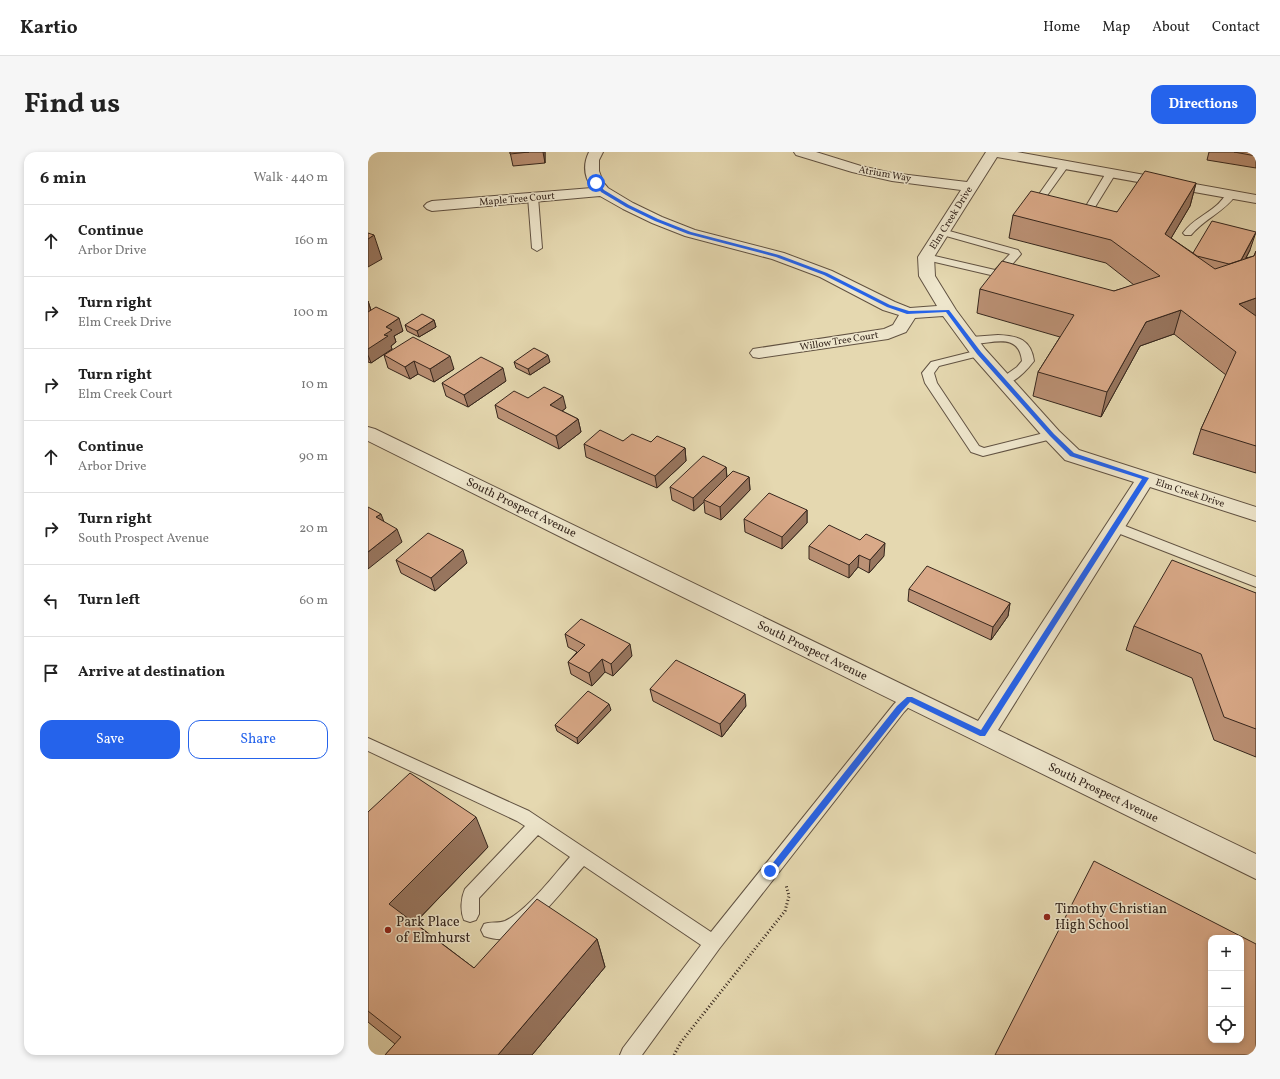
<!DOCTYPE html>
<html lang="en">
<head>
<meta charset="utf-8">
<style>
	:root { --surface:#fff; --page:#f6f6f6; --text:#222; --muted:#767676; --line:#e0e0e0; --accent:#2563eb }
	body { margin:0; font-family:Vollkorn,serif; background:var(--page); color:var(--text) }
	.controls { position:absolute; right:12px; bottom:12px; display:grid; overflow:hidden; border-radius:8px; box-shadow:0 2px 6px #0003 }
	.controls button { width:36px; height:36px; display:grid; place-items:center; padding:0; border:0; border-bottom:1px solid var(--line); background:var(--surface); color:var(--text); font:20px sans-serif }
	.stop { position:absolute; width:12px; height:12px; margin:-9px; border:3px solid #2563eb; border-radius:50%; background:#fff }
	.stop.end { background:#2563eb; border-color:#fff; box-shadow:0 1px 4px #0008 }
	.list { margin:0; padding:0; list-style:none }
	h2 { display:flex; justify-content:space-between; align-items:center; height:52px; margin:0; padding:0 16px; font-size:17px }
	h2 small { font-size:13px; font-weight:400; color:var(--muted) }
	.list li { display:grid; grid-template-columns:26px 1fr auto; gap:12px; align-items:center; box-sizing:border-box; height:72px; padding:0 16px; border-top:1px solid var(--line) }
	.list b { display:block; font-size:15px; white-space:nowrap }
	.list p { margin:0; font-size:13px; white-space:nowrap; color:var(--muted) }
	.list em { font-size:13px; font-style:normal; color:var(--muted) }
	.actions { display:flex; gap:8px; padding:12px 16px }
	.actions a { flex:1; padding:9px 0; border:1px solid var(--accent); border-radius:12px; text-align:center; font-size:14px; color:var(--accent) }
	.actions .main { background:var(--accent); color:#fff }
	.icon { flex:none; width:22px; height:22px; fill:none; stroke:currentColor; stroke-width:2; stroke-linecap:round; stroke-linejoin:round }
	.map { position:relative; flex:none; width:888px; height:903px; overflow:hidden; border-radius:12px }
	header { display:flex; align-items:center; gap:24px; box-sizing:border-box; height:56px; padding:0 20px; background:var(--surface); border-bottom:1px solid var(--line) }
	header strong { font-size:19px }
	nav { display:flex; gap:22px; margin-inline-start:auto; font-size:14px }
	.intro { display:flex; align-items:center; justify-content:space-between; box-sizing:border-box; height:96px; padding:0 24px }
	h1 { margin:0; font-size:28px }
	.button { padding:10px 18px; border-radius:12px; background:var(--accent); color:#fff; font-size:14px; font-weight:700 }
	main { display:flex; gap:24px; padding:0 24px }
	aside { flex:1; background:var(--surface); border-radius:12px; box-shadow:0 2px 6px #0003 }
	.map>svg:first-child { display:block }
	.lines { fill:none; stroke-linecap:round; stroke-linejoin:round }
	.lane-casing { stroke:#615242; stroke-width:2 }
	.street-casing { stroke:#615242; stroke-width:2 }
	.path { stroke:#35261d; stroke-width:3; stroke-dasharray:1 2.5; stroke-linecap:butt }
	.lane { fill:#eee6cc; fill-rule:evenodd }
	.street { fill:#eee6cc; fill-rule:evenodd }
	.wall { fill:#bb9175; stroke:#35261d }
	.shaded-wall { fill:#98765f; stroke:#35261d }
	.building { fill:#d9a988; stroke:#35261d; fill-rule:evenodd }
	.route { fill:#2563eb }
	.poi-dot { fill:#8f2418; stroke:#eee6cc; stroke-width:1.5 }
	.labels { text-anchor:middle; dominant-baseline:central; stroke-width:3; stroke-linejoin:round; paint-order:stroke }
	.far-street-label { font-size:10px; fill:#35261d; stroke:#eee6cc }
	.street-label { font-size:12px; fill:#35261d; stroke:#eee6cc }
	.near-poi-label { font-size:14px; fill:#35261d; stroke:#eee6cc; text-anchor:start }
</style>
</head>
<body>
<header>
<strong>Kartio</strong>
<nav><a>Home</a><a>Map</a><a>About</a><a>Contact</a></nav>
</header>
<div class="intro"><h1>Find us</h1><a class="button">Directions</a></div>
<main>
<aside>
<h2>6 min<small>Walk · 440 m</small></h2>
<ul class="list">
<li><svg class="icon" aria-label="ahead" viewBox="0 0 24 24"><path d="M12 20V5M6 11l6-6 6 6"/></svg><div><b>Continue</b><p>Arbor Drive</p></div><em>160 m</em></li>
<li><svg class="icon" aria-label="right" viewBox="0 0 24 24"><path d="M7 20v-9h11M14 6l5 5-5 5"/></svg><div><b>Turn right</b><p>Elm Creek Drive</p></div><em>100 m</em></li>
<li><svg class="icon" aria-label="right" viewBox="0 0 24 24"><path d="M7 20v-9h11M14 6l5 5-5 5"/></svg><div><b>Turn right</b><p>Elm Creek Court</p></div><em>10 m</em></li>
<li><svg class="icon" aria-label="ahead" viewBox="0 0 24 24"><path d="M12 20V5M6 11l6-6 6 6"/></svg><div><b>Continue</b><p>Arbor Drive</p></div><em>90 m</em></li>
<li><svg class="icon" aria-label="right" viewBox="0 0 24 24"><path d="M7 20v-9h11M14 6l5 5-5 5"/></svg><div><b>Turn right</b><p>South Prospect Avenue</p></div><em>20 m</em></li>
<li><svg class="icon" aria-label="left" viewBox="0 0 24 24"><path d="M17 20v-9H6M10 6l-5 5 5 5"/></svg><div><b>Turn left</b></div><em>60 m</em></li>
<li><svg class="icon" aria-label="arrive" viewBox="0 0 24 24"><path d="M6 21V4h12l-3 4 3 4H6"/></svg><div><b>Arrive at destination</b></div></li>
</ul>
<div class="actions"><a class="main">Save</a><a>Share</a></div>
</aside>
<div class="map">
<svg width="888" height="903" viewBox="0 0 888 903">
	<rect width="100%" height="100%" fill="#e5d8b0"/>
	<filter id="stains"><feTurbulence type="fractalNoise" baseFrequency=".005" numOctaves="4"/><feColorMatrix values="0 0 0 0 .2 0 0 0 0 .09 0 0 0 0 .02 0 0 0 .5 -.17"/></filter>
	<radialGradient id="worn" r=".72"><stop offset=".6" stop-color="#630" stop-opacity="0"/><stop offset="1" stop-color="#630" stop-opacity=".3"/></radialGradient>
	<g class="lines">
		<defs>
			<path id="lane" d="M 696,10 L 701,13 L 678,45 L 687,47 L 689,49 L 687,51 L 669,49 L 667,47 L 669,45 L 693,11 Z
				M 743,18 L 748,21 L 724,60 L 721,61 L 705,57 L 703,55 L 708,52 L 718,54 L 738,21 Z
				M 863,40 L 868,43 C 856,60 836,67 823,83 L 817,83 L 815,81 C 824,68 838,63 849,53 C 854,49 857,42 863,40 Z
				M 165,42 L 170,45 L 174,96 L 169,99 L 164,96 L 160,45 Z
				M 574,77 L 650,98 L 653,102 L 636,122 L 627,124 L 554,107 L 553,105 L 554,103 L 558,102 L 627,118 L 642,102 L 571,82 L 569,80 Z
				M 630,183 C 650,184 663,187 666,209 C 659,218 644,235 632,231 L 630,229 L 632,227 L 649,215 L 654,209 C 650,172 608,201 597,188 L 603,185 Z
				M 611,198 L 615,199 L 617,201 L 615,203 L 571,214 L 566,221 L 569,231 L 611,294 L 616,296 L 684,279 L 688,280 L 690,283 L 688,286 L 615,304 L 603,300 L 557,231 L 554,221 L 563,210 Z
				M 747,370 L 888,425 L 888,435 L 742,378 L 740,375 L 742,372 Z
				M 541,540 L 546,542 L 549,546 L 536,560 L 351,797 L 274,903 L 252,903 L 255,896 L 333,793 L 216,714 C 197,735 164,781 137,787 C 130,788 122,786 116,784 L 113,778 L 116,772 C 123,769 130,772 137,769 C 160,758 184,725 202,705 L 170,683 L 111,746 L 111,762 L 108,768 L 102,770 L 96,768 C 92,759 93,746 97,737 L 157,674 L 149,669 L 0,599 L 0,586 L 161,659 L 343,780 L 526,552 L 536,542 Z"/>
			<path id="street" d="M 221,0 L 235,0 L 231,8 L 231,19 L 235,30 L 240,36 L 265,51 L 294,65 L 327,78 L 416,101 L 464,119 L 527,150 L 542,156 L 569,154 L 551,124 L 550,105 L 593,38 L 524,29 L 484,20 L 428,3 L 426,0 L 448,0 L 493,14 L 524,21 L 599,30 L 618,0 L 649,0 L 888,43 L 888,51 L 629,5 L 566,105 L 567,124 L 588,158 L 617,197 L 691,279 L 711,298 L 888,355 L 888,369 L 782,335 L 630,578 L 888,702 L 888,727 L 205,391 L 0,289 L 0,275 L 7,277 L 610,569 L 766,330 L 697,308 L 677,287 L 605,205 L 575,164 L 547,166 L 538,180 L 520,187 L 391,206 L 385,205 L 382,201 L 385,197 L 516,177 L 525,173 L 531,163 L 515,158 L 452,125 L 404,107 L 317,84 L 284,71 L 255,57 L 232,44 L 64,59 L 59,57 L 56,54 L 59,51 L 64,49 L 224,36 C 216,25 215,12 221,0 Z"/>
		</defs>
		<use href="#lane" class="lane-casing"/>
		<use href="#street" class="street-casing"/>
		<path class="path" d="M 306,903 L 313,890 L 417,759 L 421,744 L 418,733"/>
		<use href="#lane" class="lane"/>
		<use href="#street" class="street"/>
	</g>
	<path class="wall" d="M 142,0 L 177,0 L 177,11 L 145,14 Z
		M 841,0 L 888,0 L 888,16 L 839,8 Z
		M 828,31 L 822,54 L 803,86 L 825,101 L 882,98 L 878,106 L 886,104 L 888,99 L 888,321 L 825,302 L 833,277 L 858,223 L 806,182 L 772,194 L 733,265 L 665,244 L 670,220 L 692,185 L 609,161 L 612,137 L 746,139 L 766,133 L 738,111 L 641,86 L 645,63 L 749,60 Z
		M 0,149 L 3,158 L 35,179 L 26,184 L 28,190 L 23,194 L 24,197 L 3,211 L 0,210 Z
		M 66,168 L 68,175 L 51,185 L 39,179 L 37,173 Z
		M 16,203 L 86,217 L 66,230 L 50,222 L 42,227 L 20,216 Z
		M 146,210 L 182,210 L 162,223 L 148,216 Z
		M 138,229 L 100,255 L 78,244 L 74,231 Z
		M 160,246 L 198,256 L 194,259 L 210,267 L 213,280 L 191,297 L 130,266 L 127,253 Z
		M 255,289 L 283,290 L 317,296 L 318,309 L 289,336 L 218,305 L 216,292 Z
		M 358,315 L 359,325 L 381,325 L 382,338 L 353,368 L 337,361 L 336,350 L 326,359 L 304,348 L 302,335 Z
		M 439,358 L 439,371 L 414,397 L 377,380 L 376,367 Z
		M 441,394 L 516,404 L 501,421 L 490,415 L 481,426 L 441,407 Z
		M 28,408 L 99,411 L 67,439 L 33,421 Z
		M 541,437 L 642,451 L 640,464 L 623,488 L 540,449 Z
		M 888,441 L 888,605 L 846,588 L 824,526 L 758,498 L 766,474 Z
		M 197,482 L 264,504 L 245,524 L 237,520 L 224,534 L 203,522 L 200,510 L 209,500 L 200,495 Z
		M 282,537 L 378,554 L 354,585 L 285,549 Z
		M 243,558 L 210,592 L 189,579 L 187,573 Z
		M 0,660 L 120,695 L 47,771 L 106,816 L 229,787 L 237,815 L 164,903 L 17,903 L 27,892 L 0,870 Z"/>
	<path class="shaded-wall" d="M 175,0 L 177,0 L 177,11 Z
		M 828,31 L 822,54 L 792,105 L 797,82 Z
		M 888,80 L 882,98 L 864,132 L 870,114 Z
		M 6,83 L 14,107 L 0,115 L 0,87 Z
		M 888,146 L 888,167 L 871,152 Z
		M 0,149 L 4,162 L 0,165 Z
		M 813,158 L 806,182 L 772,194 L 733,265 L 739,240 L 778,170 Z
		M 31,166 L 35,179 L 26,184 L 28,190 L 23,194 L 24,197 L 3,211 L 0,203 L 0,197 L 16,183 L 18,175 Z
		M 66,168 L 68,175 L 51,185 L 49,179 Z
		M 180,203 L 182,210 L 162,223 L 160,217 Z
		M 82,204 L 86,217 L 66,230 L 62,217 Z
		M 46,209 L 50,222 L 42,227 L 37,215 Z
		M 135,216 L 138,229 L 100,255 L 96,243 Z
		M 195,244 L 198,256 L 185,266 L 182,253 Z
		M 210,267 L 213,280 L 191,297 L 188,284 Z
		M 317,296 L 318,309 L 289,336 L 287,324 Z
		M 358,315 L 359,327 L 336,348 L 336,350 L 326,359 L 325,346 Z
		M 381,325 L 382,338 L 353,368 L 352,355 Z
		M 439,358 L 439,371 L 414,397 L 414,385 Z
		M 13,362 L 18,375 L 8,365 Z
		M 29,377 L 34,390 L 0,417 L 0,400 Z
		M 517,391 L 516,404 L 501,421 L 502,408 Z
		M 95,398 L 99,411 L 67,439 L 63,426 Z
		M 491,403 L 490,415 L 481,426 L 481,413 Z
		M 642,451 L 640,464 L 623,488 L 625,475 Z
		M 262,492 L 264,504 L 245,524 L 243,512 Z
		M 234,507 L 237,520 L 224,534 L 221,521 Z
		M 377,542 L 378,554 L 354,585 L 352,572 Z
		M 241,552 L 243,558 L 210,592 L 209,586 Z
		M 108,665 L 120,695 L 37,781 L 21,752 Z
		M 229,787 L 237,815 L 164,903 L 130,903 Z"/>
	<path class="building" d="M 142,0 L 161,0 L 142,2 Z
		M 866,0 L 888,0 L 888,4 Z
		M 777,19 L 828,31 L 797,82 L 847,117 L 886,104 L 888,99 L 888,146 L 871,152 L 888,164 L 888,294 L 833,277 L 868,200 L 813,158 L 778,170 L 739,240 L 670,220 L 706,163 L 612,137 L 634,109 L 746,139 L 792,124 L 743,88 L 645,63 L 663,39 L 749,60 Z
		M 844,69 L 888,80 L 873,108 L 861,112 L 829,104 L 825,101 Z
		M 0,81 L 6,83 L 0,87 Z
		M 8,155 L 31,166 L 18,175 L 24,178 L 16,183 L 20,184 L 0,197 L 0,160 Z
		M 54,162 L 66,168 L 49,179 L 37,173 Z
		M 45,185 L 82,204 L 62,217 L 46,209 L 37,215 L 16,203 Z
		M 166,196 L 180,203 L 160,217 L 146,210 Z
		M 113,205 L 135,216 L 96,243 L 74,231 Z
		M 176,235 L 195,244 L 182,253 L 210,267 L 188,284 L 127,253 L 146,239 L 160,246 Z
		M 232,278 L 255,289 L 264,282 L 283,290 L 289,284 L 317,296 L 287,324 L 216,292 Z
		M 335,304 L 358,315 L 325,346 L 302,335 Z
		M 365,319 L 381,325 L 352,355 L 336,348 Z
		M 401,341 L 439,358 L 414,385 L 376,367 Z
		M 0,355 L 13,362 L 8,365 L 29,377 L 0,400 Z
		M 461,373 L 492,388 L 498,382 L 517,391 L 502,408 L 491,403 L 481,413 L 441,394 Z
		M 60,381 L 95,398 L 63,426 L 28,408 Z
		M 804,408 L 888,441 L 888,577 L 856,565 L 833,502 L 766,474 Z
		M 559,414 L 642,451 L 625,475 L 541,437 Z
		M 213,467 L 262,492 L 243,512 L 234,507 L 221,521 L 200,510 L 217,493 L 197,482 Z
		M 308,508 L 377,542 L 352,572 L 282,537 Z
		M 220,539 L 241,552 L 209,586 L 187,573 Z
		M 42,621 L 108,665 L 21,752 L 106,816 L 169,747 L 229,787 L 130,903 L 17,903 L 33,885 L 0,859 L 0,660 Z
		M 726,709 L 888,792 L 888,903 L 627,903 ZM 843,786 L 873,786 L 873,888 L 843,888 Z"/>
	<path class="route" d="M 226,30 L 229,30 L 236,38 L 261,53 L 290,67 L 323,80 L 411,103 L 459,121 L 522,153 L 541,159 L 581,158 L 613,200 L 686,282 L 706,301 L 781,326 L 617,584 L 612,584 L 542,550 L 534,559 L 405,722 L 402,723 L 400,722 L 400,717 L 529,554 L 539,545 L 544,545 L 613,578 L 774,327 L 702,304 L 682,284 L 609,202 L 578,160 L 539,162 L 519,155 L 456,123 L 408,105 L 320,82 L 287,69 L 258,55 L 233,40 Z"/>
	<g class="poi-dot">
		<circle cx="679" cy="765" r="4"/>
		<circle cx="20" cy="778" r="4"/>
	</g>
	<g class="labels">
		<g class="far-street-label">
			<text transform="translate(517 22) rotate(10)">Atrium Way</text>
			<text transform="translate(149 47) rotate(-5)">Maple Tree Court</text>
			<text transform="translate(583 66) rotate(-58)">Elm Creek Drive</text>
			<text transform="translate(471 189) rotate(-9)">Willow Tree Court</text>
			<text transform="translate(822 341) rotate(18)">Elm Creek Drive</text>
		</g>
		<g class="street-label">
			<text transform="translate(153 356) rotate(26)">South Prospect Avenue</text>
			<text transform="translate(444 499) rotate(26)">South Prospect Avenue</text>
			<text transform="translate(735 641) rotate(26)">South Prospect Avenue</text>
		</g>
		<g class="near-poi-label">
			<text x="687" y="757">Timothy Christian<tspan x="687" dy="16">High School</tspan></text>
			<text x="28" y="770">Park Place<tspan x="28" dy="16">of Elmhurst</tspan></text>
		</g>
	</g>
	<rect width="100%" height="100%" filter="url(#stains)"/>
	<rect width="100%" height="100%" fill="url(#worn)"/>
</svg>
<div class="controls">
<button>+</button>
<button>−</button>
<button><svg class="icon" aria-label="locate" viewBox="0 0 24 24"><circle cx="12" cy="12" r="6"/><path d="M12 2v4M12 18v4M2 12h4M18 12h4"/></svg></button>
</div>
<div class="stop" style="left:228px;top:31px"></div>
<div class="stop end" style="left:402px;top:719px"></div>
</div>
</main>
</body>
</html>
